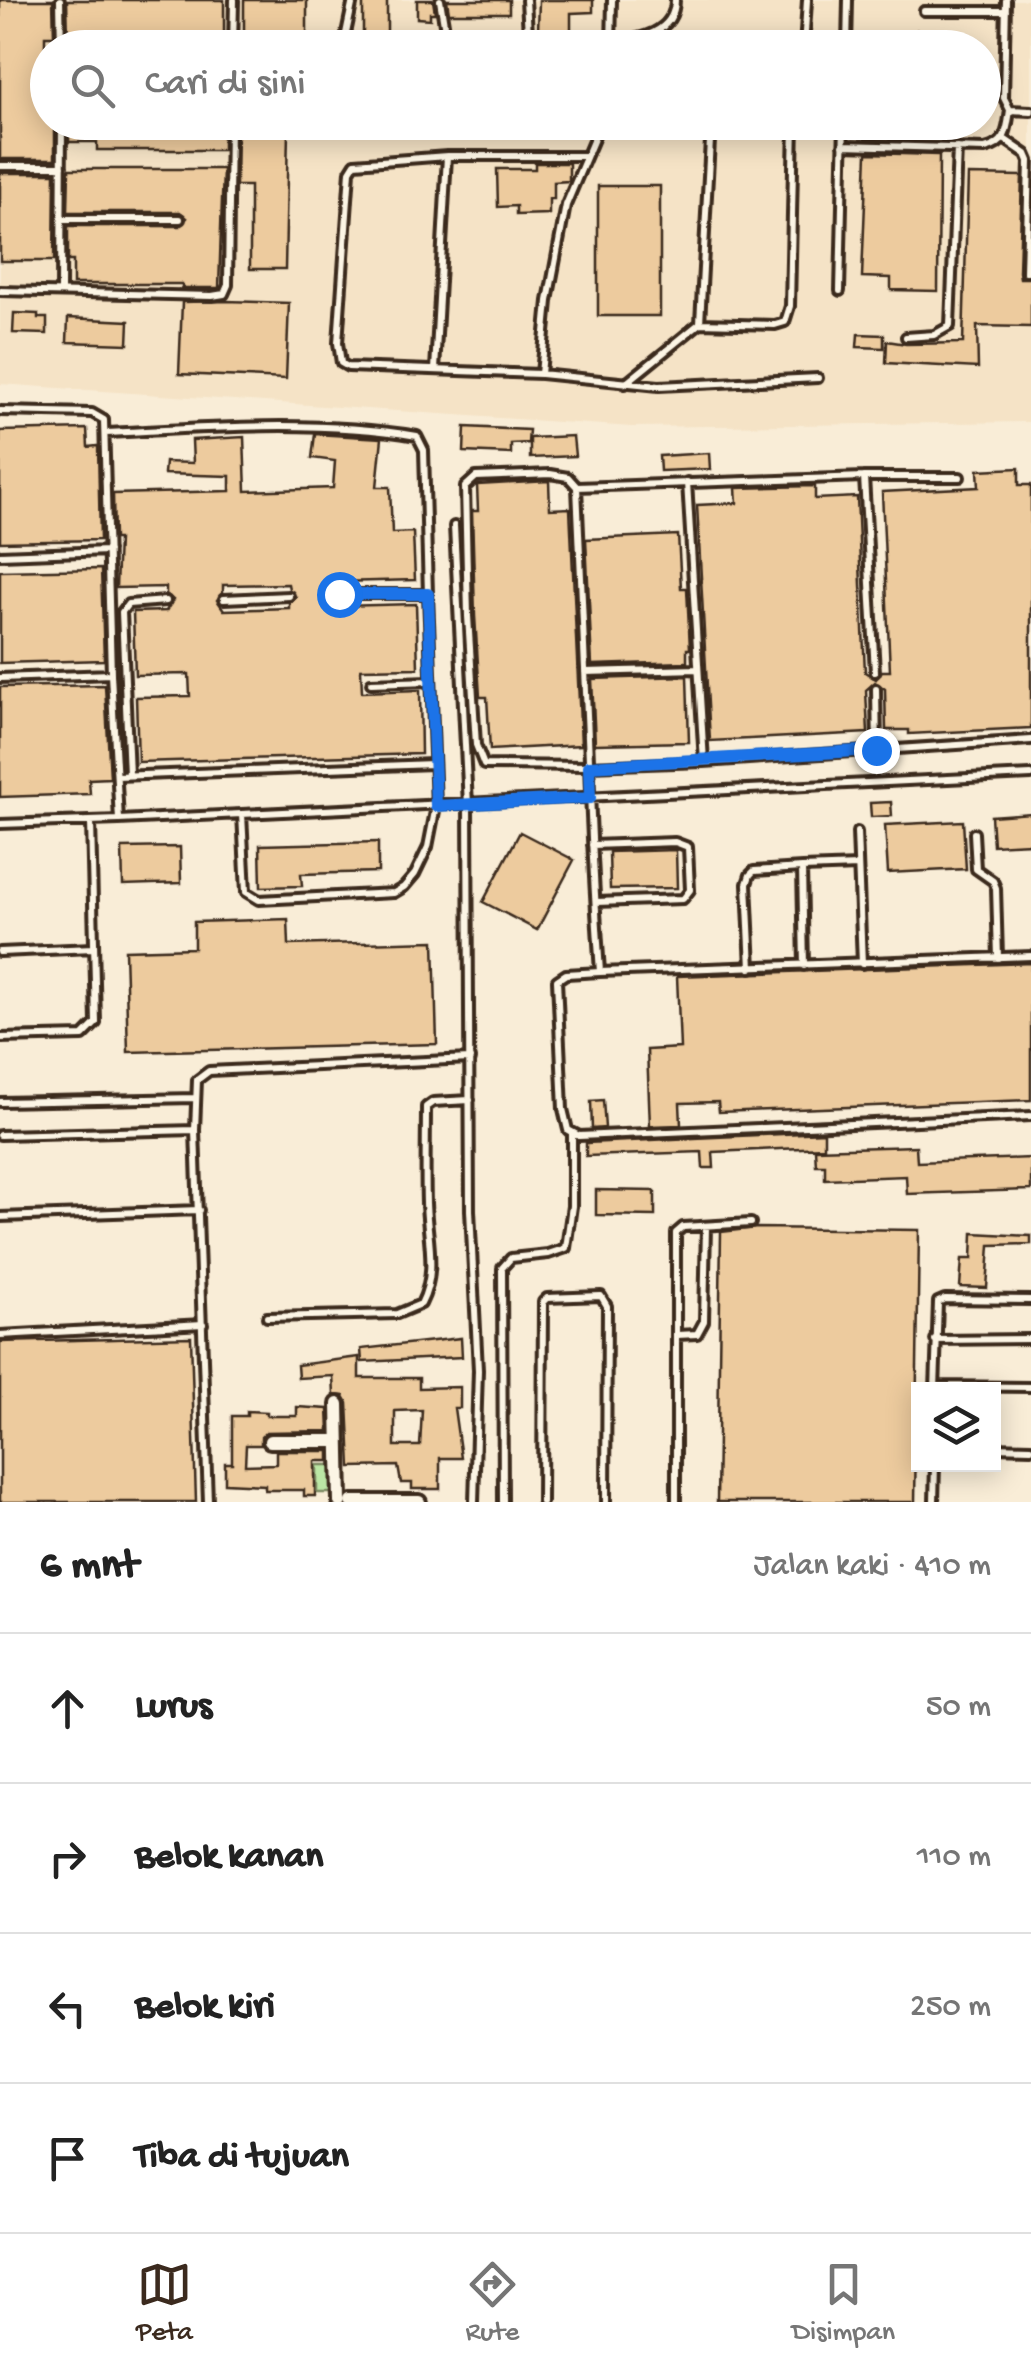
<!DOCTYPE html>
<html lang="id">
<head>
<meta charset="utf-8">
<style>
	:root { --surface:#fff; --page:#f2f2f2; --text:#222; --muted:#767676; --line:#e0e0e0; --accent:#3b2a1e }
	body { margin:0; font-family:"Gochi Hand",sans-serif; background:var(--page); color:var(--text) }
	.controls { position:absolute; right:30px; bottom:30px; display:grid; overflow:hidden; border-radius:0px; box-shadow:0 5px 25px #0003 }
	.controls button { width:90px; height:90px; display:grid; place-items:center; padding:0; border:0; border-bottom:2px solid var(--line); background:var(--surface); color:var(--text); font:50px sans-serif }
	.stop { position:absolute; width:30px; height:30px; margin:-22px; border:8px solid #1a73e8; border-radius:50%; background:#fff }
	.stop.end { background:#1a73e8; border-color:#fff; box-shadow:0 2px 10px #0008 }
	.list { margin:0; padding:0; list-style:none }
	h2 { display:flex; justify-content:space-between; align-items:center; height:130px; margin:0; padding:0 40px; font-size:42px }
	h2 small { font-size:32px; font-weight:400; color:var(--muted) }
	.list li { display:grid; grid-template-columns:65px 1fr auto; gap:30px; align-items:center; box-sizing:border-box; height:150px; padding:0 40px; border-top:2px solid var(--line) }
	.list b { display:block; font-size:38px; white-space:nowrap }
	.list em { font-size:32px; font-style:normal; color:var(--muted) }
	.icon { flex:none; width:55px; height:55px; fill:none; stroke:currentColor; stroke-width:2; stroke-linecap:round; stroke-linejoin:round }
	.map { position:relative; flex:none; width:1031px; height:1502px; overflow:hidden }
	.search { position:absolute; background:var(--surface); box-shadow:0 5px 25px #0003; left:30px; right:30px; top:30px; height:110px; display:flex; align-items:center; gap:25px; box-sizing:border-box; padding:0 35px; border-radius:55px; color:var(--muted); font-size:38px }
	.sheet { height:730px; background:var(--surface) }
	nav { display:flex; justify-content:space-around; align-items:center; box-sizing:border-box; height:140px; border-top:2px solid var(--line); background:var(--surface); font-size:28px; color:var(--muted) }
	nav a { display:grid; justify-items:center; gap:5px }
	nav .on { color:var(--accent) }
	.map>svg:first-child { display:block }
	.built { fill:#f5e3c6; fill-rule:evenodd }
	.green { fill:#bbe7a5; stroke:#7b8862; stroke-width:2.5 }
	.building { fill:#edcb9e; stroke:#3b2a1e; stroke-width:2.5; fill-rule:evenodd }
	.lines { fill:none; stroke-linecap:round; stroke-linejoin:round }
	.lane-casing { stroke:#3b2a1e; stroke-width:14 }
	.street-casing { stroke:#3b2a1e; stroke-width:20 }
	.lane { stroke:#fcf5e5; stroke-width:6 }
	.street { stroke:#fcf5e5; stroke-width:12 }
	.route { stroke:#1a73e8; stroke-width:12 }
</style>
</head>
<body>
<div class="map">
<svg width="1031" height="1502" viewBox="0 0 1031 1502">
	<rect width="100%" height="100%" fill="#f9edd7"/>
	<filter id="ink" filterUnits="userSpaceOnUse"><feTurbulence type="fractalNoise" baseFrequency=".01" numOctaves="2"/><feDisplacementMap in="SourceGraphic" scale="20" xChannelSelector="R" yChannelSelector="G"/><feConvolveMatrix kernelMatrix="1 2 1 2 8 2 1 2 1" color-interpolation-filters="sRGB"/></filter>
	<g filter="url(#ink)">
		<path class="built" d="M 0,0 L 1031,0 L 1031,422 L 632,427 L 0,384 ZM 48,48 L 984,48 L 984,122 L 48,122 Z"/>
		<path class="green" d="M 317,1465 L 335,1465 L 335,1493 L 317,1493 Z"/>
		<path class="building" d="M 0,0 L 53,0 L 54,36 L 45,36 L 45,55 L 48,122 L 55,122 L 55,159 L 0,159 Z
			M 67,0 L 224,0 L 224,48 L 73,48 L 73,36 L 68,36 Z
			M 244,0 L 307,0 L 307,44 L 244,44 Z
			M 363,0 L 387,0 L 387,48 L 363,48 Z
			M 417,0 L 433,0 L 435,13 L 430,13 L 430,19 L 417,18 Z
			M 447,0 L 509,0 L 509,13 L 449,13 Z
			M 539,0 L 593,0 L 593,12 L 571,13 L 571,32 L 538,32 Z
			M 917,30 L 955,48 L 909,48 Z
			M 69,122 L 223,122 L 223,150 L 97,150 L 97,142 L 69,142 Z
			M 479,122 L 532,122 L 532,134 L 479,134 Z
			M 862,122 L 905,122 L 905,140 L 867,139 L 861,136 Z
			M 237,130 L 288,131 L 285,269 L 250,269 L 250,186 L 236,186 Z
			M 867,153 L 939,155 L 938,291 L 891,290 L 891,278 L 862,277 Z
			M 535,163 L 569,163 L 569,181 L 554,182 L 554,199 L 549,199 L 549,214 L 516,215 L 516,206 L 498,207 L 497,169 L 535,169 Z
			M 69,169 L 223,169 L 219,288 L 182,288 L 182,284 L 73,284 L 73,261 L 68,261 L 68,226 L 180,226 L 187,218 L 180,212 L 68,212 Z
			M 0,173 L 55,173 L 54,261 L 0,261 Z
			M 968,175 L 1022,176 L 1019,272 L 1020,278 L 1031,278 L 1031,327 L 977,326 L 978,368 L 886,363 L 887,341 L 906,344 L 963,343 Z
			M 598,186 L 660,186 L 660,316 L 598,316 Z
			M 226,301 L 289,303 L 286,379 L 179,374 L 182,302 Z
			M 14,313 L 38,314 L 38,318 L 47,318 L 47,334 L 13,333 Z
			M 68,318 L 129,321 L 128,344 L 67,342 Z
			M 858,334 L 884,335 L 884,348 L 857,347 Z
			M 465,427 L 529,430 L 528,443 L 511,444 L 511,454 L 464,452 Z
			M 87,429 L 88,447 L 98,446 L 100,540 L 0,542 L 0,431 Z
			M 315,434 L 382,438 L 377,487 L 390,487 L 392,533 L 413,532 L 415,580 L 339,582 L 332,595 L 339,601 L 339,606 L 416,604 L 418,668 L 361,669 L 362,692 L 420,690 L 421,754 L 138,762 L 136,697 L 190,696 L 189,674 L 135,675 L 133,612 L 166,611 L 173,600 L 166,594 L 166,587 L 116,588 L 118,539 L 114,539 L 113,494 L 230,491 L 230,476 L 164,474 L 165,462 L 193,463 L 192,440 L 244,437 L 246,491 L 333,488 L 335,461 L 312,458 ZM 288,584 L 289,589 L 296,597 L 289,603 L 289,608 L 224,610 L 217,600 L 223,592 L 223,585 Z
			M 573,436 L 575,456 L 530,458 L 530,438 Z
			M 709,453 L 710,469 L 660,471 L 659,456 Z
			M 1019,468 L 1019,485 L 1031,485 L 1031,728 L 909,734 L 909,730 L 886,730 L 885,689 L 875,682 L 866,690 L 868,733 L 710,741 L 697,505 L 737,503 L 736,488 L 815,486 L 815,499 L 857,497 L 865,672 L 876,679 L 882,671 L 890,671 L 882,492 L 979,487 L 978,470 Z
			M 549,481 L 550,509 L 570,508 L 581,745 L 490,750 L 487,697 L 480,697 L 475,616 L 472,511 L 478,511 L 477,485 Z
			M 678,535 L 681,588 L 687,588 L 690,649 L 687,649 L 687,662 L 592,665 L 586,539 Z
			M 101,569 L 104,660 L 0,663 L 0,571 Z
			M 687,676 L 689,742 L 595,744 L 592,679 Z
			M 105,685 L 110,778 L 89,779 L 90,794 L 0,797 L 0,687 Z
			M 891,802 L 892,816 L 871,817 L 870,803 Z
			M 1031,813 L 1031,843 L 993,845 L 991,816 Z
			M 963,821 L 966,869 L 888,873 L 885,825 Z
			M 520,832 L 574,860 L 537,930 L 483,902 Z
			M 378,842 L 378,872 L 301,874 L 302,886 L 261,887 L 260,845 Z
			M 180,847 L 181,883 L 123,885 L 122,848 Z
			M 676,850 L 677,888 L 610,889 L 609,852 Z
			M 288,919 L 289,945 L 434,941 L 437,1044 L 128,1052 L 125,950 L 194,948 L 194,922 Z
			M 1031,963 L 1031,1100 L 719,1112 L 718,1102 L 680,1103 L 681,1125 L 650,1126 L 647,1050 L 680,1048 L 677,976 Z
			M 603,1100 L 605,1128 L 592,1129 L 591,1101 Z
			M 824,1132 L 824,1147 L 713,1152 L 714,1168 L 703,1168 L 702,1152 L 586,1156 L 586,1143 Z
			M 916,1146 L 917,1162 L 1031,1158 L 1031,1190 L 907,1194 L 906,1176 L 825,1179 L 825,1165 L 816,1165 L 815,1149 Z
			M 596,1190 L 655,1191 L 655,1216 L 596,1215 Z
			M 756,1228 L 919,1230 L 915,1502 L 717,1502 L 721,1232 Z
			M 973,1233 L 1031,1236 L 1031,1244 L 990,1245 L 987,1288 L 960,1287 L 962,1259 L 972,1259 Z
			M 191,1337 L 196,1502 L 0,1502 L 0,1342 Z
			M 461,1338 L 462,1357 L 362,1362 L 361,1349 Z
			M 359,1357 L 359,1378 L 419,1378 L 419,1388 L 460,1387 L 460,1408 L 454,1408 L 461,1458 L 440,1458 L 440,1489 L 412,1489 L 412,1483 L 401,1483 L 398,1466 L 351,1467 L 348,1403 L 344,1396 L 334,1395 L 333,1376 L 298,1378 L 297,1365 ZM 422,1410 L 420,1446 L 395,1446 L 395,1411 Z
			M 297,1407 L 328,1409 L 329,1431 L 266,1432 L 261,1437 L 261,1445 L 246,1445 L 245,1465 L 276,1464 L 276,1451 L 329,1451 L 329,1461 L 315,1461 L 315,1496 L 304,1496 L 304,1490 L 265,1490 L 265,1485 L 225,1483 L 225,1463 L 232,1463 L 232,1416 L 247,1416 L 247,1411 L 267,1412 L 267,1416 L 297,1416 Z"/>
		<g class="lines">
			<defs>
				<path id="lane" d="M 60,0 L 61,48
					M 440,0 L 445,30 L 452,33 L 528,34 L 526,0
					M 1006,0 L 1004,98 L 1010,110 L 1031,111
					M 924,11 L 1006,11
					M 528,34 L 539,48
					M 611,43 C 638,39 675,34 675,0
					M 233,48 L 234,0
					M 343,48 L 353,0
					M 611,48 L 612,0
					M 804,48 L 807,0
					M 847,48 L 848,0
					M 745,122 L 812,124
					M 313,123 L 313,122
					M 1004,139 L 1026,154 L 1029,161 L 1026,272
					M 843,145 L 985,149 C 1007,144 1007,130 1010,110
					M 585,156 L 447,156 L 355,163 L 350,171 L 338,343 L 341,363 L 348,367 L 541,374 L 548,301 L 566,205 L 601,122
					M 0,166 L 62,166
					M 62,219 L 180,219
					M 0,291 L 212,296 L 224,294 L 228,285 L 230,122
					M 61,291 L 62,122
					M 840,291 L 844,122
					M 701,323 L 775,325 L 785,322 L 790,306 L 794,123
					M 906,337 L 934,335 L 950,326 L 957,148
					M 435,370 L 447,156
					M 541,374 L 659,386 L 818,378
					M 625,384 L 700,323 L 711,122
					M 0,411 L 92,413 L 104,420 L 111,674 L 119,820 L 0,824
					M 105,433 C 208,428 314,419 417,436 L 424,450 L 428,594
					M 864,477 L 875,672
					M 687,482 L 704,762
					M 577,487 L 864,477 L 960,477
					M 454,526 L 468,805 L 470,1210 L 478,1370 L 474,1502
					M 0,555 L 108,551
					M 224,599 L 289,596
					M 585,672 L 698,669
					M 0,678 L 111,674
					M 371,683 L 430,681
					M 876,689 L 877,750
					M 1031,740 L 704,762 L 589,766 L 484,765 L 476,745 L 468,616 L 465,487 L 476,477 L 550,474 L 568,477 L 577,487 L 589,760 C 591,831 595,901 600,972 L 566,974 L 557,980 L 563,1109 L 568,1130 L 579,1136 L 1031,1116
					M 129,775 L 122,612 L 128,604 L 166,601
					M 117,776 L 433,764
					M 242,814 L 246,892 L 259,900 L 394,893 L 404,887 L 415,874 L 428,847 L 436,806 L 428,594 L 339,594
					M 119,820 L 1031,775
					M 857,832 L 862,964
					M 974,833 L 976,869 L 993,881 L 996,888 L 998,958
					M 592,845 L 675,842 L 688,847 L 690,890 L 683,899 L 596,902
					M 802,868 L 858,866
					M 0,952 L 93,948
					M 751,968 L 747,884 L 750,875 L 754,871 L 802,868 L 804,966
					M 600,972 L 1031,956
					M 0,1038 L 83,1036 L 96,1023 L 91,822
					M 0,1102 L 195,1098
					M 0,1135 L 195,1130
					M 0,1217 L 199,1210
					M 267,1317 L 397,1314 L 421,1304 C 438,1271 427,1238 426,1203 C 425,1171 426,1139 426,1107 L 433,1102 L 470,1100
					M 0,1335 L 203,1324
					M 677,1335 L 697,1334 L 704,1321 L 706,1226
					M 935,1340 L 1031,1339
					M 935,1386 L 1031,1387
					M 935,1390 L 938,1302 L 945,1299 L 1031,1300
					M 994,1447 L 1031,1448
					M 208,1502 L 195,1130 L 197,1080 L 209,1071 L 470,1059
					M 503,1502 L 502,1268 L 511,1258 L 548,1254 L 566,1248 L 572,1206 L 572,1134
					M 542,1502 L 543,1302 L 547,1298 L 601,1296 L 607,1306 L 606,1502
					M 676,1502 L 676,1233 L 683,1227 L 751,1223
					M 934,1502 L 935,1464"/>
				<path id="street" d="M 338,1404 L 340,1502
					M 270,1441 L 339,1441
					M 352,1502 L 390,1502
					M 391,1502 L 419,1502"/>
			</defs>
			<use href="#lane" class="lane-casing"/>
			<use href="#street" class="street-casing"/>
			<use href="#lane" class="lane"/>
			<use href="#street" class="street"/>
		</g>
	</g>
	<g class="lines" filter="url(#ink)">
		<path class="route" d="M 339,594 L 428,594 L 436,806 L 590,798 L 589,766 L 876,750"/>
	</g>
</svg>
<div class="controls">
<button><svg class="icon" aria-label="layers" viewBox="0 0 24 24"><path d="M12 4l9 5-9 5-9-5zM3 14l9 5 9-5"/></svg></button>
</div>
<div class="stop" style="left:339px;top:594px"></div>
<div class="stop end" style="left:876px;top:750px"></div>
<div class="search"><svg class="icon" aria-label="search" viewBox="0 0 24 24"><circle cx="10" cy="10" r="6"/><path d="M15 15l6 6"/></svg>Cari di sini</div>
</div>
<section class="sheet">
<h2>6 mnt<small>Jalan kaki · 410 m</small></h2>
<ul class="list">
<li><svg class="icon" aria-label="ahead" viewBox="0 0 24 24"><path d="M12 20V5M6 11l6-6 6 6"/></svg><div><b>Lurus</b></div><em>50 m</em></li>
<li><svg class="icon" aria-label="right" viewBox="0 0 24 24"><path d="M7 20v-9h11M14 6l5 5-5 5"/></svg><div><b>Belok kanan</b></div><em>110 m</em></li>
<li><svg class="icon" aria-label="left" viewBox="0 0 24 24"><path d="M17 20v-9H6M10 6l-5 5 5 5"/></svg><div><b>Belok kiri</b></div><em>250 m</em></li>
<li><svg class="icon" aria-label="arrive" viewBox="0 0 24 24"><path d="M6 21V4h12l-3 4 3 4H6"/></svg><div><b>Tiba di tujuan</b></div></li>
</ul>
</section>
<nav>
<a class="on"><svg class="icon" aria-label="map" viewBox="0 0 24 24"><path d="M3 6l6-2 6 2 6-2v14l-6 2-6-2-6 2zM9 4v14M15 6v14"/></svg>Peta</a>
<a><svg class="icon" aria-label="directions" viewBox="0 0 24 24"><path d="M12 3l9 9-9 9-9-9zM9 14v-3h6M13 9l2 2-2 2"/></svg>Rute</a>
<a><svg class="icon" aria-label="saved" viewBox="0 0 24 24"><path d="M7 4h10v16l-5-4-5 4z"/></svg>Disimpan</a>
</nav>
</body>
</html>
